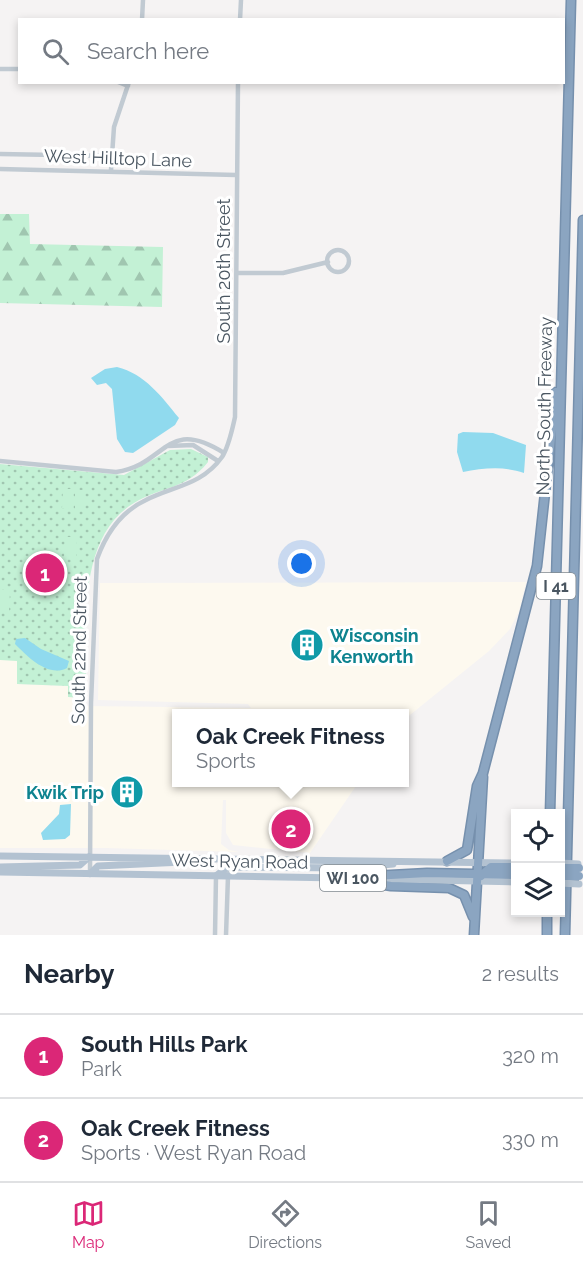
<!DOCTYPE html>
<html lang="en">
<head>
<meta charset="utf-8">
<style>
	:root { --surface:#fff; --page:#f6f6f7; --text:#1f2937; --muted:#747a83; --line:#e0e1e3; --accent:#db2777 }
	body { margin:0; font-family:Raleway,sans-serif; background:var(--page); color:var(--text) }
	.controls { position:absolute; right:18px; bottom:18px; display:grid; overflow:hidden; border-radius:0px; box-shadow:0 3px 9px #0003 }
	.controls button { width:54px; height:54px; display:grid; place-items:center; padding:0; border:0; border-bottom:2px solid var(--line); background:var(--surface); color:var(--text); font:30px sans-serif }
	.you { position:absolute; left:302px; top:564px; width:21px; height:21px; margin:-15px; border:4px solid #fff; border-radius:50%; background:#1a73e8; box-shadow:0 0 0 9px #1a73e833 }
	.badge { display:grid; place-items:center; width:39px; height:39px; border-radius:50%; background:var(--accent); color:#fff; font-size:20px; font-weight:700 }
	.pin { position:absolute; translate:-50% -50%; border:3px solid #fff; box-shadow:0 2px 6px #0006 }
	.popup { position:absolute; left:172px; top:709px; width:237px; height:78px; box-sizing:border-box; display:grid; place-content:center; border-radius:0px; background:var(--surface); filter:drop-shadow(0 2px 4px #0005); font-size:20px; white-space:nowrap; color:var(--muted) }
	.popup b { font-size:22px; color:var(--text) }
	.popup::after { content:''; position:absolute; left:50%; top:100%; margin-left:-12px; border:12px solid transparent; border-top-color:var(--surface) }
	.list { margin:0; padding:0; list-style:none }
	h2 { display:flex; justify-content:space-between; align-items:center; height:78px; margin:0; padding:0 24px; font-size:26px }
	h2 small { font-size:20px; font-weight:400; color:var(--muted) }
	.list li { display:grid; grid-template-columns:39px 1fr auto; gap:18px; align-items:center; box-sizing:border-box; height:84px; padding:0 24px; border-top:2px solid var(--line) }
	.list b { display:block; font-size:22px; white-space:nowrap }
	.list p { margin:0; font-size:20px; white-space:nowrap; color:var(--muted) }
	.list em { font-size:20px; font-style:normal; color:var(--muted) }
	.icon { flex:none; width:33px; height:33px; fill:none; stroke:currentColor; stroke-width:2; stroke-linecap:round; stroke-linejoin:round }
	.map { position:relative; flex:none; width:583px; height:935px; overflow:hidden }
	.search { position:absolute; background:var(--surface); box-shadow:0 3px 9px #0003; left:18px; right:18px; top:18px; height:66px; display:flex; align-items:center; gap:15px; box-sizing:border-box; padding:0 21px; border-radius:0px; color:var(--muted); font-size:22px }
	.sheet { height:246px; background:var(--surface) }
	nav { display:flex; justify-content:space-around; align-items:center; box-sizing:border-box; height:84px; border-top:2px solid var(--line); background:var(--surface); font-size:16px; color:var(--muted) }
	nav a { display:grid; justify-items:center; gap:3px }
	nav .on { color:var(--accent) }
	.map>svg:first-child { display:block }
	.commercial { fill:#fdf9ef }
	.green { fill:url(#green-dots) }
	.forest { fill:url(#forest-firs) }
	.pitch { fill:#c3f1d5 }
	.water { fill:#90daee }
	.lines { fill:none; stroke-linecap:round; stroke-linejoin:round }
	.motorway-casing { stroke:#7690ad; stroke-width:11 }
	.minor { stroke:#c1cad2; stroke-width:4.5 }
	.primary { stroke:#b3c2d1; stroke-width:7 }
	.motorway { stroke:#8ba5c1; stroke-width:8 }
	.motorway-bridge-casing { stroke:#7690ad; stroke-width:11; stroke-linecap:butt }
	.primary-bridge { stroke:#b3c2d1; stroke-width:7 }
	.motorway-bridge { stroke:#8ba5c1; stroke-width:8 }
	.labels { text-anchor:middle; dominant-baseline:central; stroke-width:6; stroke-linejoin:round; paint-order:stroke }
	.shield { fill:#fff; stroke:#808990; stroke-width:1.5 }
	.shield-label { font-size:16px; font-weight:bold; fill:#4a5661 }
	.street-label { font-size:18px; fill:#4a5661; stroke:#fff }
	.culture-label { font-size:18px; font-weight:bold; fill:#0d838f; stroke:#fff; text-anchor:start }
</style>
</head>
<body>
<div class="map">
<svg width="583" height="935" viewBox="0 0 583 935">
	<defs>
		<pattern id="green-dots" width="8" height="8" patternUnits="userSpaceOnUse" patternTransform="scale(1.5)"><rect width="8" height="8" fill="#c3f1d5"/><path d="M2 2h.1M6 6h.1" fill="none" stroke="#a0c6b0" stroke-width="1.8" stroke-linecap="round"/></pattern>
		<pattern id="forest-firs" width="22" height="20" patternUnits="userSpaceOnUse" patternTransform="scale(1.5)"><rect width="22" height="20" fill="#c3f1d5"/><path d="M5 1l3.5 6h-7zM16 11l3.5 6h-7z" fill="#a0c6b0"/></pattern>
	</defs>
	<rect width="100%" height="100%" fill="#f5f3f3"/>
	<path class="commercial" d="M 526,582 L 519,611 L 510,629 L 489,651 L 405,719 L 405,714 L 177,714 L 177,782 L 358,783 L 310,853 L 233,845 L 226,833 L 226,800 L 223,800 L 221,844 L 229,850 L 239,852 L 106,848 L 0,848 L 0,660 L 17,660 L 17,684 L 68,686 L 68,697 L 86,698 L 86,706 L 251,708 L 248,704 L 98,700 L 100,583 Z"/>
	<path class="green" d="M 191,449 L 208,457 L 208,462 C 186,490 162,486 134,503 C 74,539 87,637 86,698 L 68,697 L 68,686 L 17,684 L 17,661 L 0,660 L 0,464 L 124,475 L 170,450 Z"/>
	<path class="forest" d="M 0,214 L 29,214 L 30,244 L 163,247 L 162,307 L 0,303 Z"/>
	<path class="pitch" d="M 63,489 L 71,489 L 71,509 L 62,508 Z
		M 75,490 L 84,490 L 84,509 L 75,509 Z
		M 65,537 L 77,537 L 76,558 L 64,558 Z
		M 0,590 L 10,590 L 9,612 L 0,612 Z"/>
	<path class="water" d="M 117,367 C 145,374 161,396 179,418 L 175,425 L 133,453 L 125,452 L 117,439 L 112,389 L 106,383 L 97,385 L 91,378 L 105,369 Z
		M 463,432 L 493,433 L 526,445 L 524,473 C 505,466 483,468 463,472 L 457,452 L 458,434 Z
		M 25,638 L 41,649 L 69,661 L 67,668 C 48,678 27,656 15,644 L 16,639 Z
		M 71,804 L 70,835 L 65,839 L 43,840 L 41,833 L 59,814 L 60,805 Z"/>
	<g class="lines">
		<defs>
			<path id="motorway" d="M 550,814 L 571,0
				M 447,861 L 467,850 L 477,786 L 483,773 L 537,566 L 556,392
				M 481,876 L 491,867 L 516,867
				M 336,878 L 427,873 L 516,875
				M 353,880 L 391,886 L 449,888 L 464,895 L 473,917
				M 474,935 L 483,777
				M 547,935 L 547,912
				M 565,935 L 583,220"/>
		</defs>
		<use href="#motorway" class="motorway-casing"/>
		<path class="minor" d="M 142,20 L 143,0
			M 240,20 L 241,0
			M 0,69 L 20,69
			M 118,82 L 128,86
			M 0,154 L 111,156
			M 0,169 L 236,175
			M 111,170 L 114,127 L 129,82
			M327 261a11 11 0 1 1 22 0a11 11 0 1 1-22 0Z
			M 238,273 L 283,273 L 328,262
			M 168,446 L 193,445 L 218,461
			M 0,461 L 116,472 C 167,465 165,416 224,453
			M 223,859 L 228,876 L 226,935
			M 90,874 L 91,703 L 97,559 C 106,534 120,512 146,500 C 174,486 202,485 222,457 C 229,446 232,430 235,417 L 238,82
			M 215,935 L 216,876"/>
		<path class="primary" d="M 0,856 L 516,863
			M 0,867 L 80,865 L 89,857
			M 0,872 L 339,878
			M 90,874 L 98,866 L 183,862
			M 216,876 L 226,868 L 239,867 L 351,868 L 393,864
			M 383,879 L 516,882"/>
		<use href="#motorway" class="motorway"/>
		<defs>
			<path id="motorway-bridge" d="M 560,868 L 579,868
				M 560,876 L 579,876"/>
		</defs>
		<use href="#motorway-bridge" class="motorway-bridge-casing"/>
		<path class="primary-bridge" d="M 560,863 L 578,864
			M 560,883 L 579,884"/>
		<use href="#motorway-bridge" class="motorway-bridge"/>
	</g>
	<defs>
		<symbol id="building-disc" viewBox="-11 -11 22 22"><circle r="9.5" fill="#0f9aa8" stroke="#fff"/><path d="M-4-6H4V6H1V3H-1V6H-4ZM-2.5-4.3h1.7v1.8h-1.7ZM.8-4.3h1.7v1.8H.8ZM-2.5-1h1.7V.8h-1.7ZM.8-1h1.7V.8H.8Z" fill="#fff"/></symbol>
	</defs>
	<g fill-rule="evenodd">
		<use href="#building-disc" x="288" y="626" width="38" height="38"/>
		<use href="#building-disc" x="108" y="773" width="38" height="38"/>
	</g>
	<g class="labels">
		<g class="shield">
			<rect x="536.5" y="573" width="39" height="26" rx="4.5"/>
			<rect x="320" y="865" width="66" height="26" rx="4.5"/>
		</g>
		<g class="shield-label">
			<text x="556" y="586">I 41</text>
			<text x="353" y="878">WI 100</text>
		</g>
		<g class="street-label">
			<text transform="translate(118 158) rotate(2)">West Hilltop Lane</text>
			<text transform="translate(223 271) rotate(-90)">South 20th Street</text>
			<text transform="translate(544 406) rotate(-89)">North-South Freeway</text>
			<text transform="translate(79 650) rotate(-89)">South 22nd Street</text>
			<text transform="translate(240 861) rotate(1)">West Ryan Road</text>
		</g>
		<g class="culture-label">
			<text x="330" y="635">Wisconsin<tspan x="330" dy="21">Kenworth</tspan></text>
			<text x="104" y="792" text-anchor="end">Kwik Trip</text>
		</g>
	</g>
</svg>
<div class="controls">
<button><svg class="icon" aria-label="locate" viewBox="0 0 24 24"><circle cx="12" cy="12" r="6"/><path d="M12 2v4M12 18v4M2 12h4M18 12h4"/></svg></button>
<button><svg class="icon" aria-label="layers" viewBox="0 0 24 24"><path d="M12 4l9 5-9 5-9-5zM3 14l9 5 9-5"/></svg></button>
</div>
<div class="you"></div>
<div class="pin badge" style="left:45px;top:573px">1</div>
<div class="pin badge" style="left:291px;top:829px">2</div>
<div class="popup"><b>Oak Creek Fitness</b>Sports</div>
<div class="search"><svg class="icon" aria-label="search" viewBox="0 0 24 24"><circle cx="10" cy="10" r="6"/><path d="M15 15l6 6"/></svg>Search here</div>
</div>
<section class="sheet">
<h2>Nearby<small>2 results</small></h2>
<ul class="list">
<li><span class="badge">1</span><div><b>South Hills Park</b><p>Park</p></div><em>320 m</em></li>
<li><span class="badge">2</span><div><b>Oak Creek Fitness</b><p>Sports · West Ryan Road</p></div><em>330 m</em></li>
</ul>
</section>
<nav>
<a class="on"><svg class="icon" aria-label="map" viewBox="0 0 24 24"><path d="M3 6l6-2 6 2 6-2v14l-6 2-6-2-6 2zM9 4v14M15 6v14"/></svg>Map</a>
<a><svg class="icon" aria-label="directions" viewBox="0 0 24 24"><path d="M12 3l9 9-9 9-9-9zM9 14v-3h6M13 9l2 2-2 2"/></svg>Directions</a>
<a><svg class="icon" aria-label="saved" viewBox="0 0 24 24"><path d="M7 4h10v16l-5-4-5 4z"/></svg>Saved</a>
</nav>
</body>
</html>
